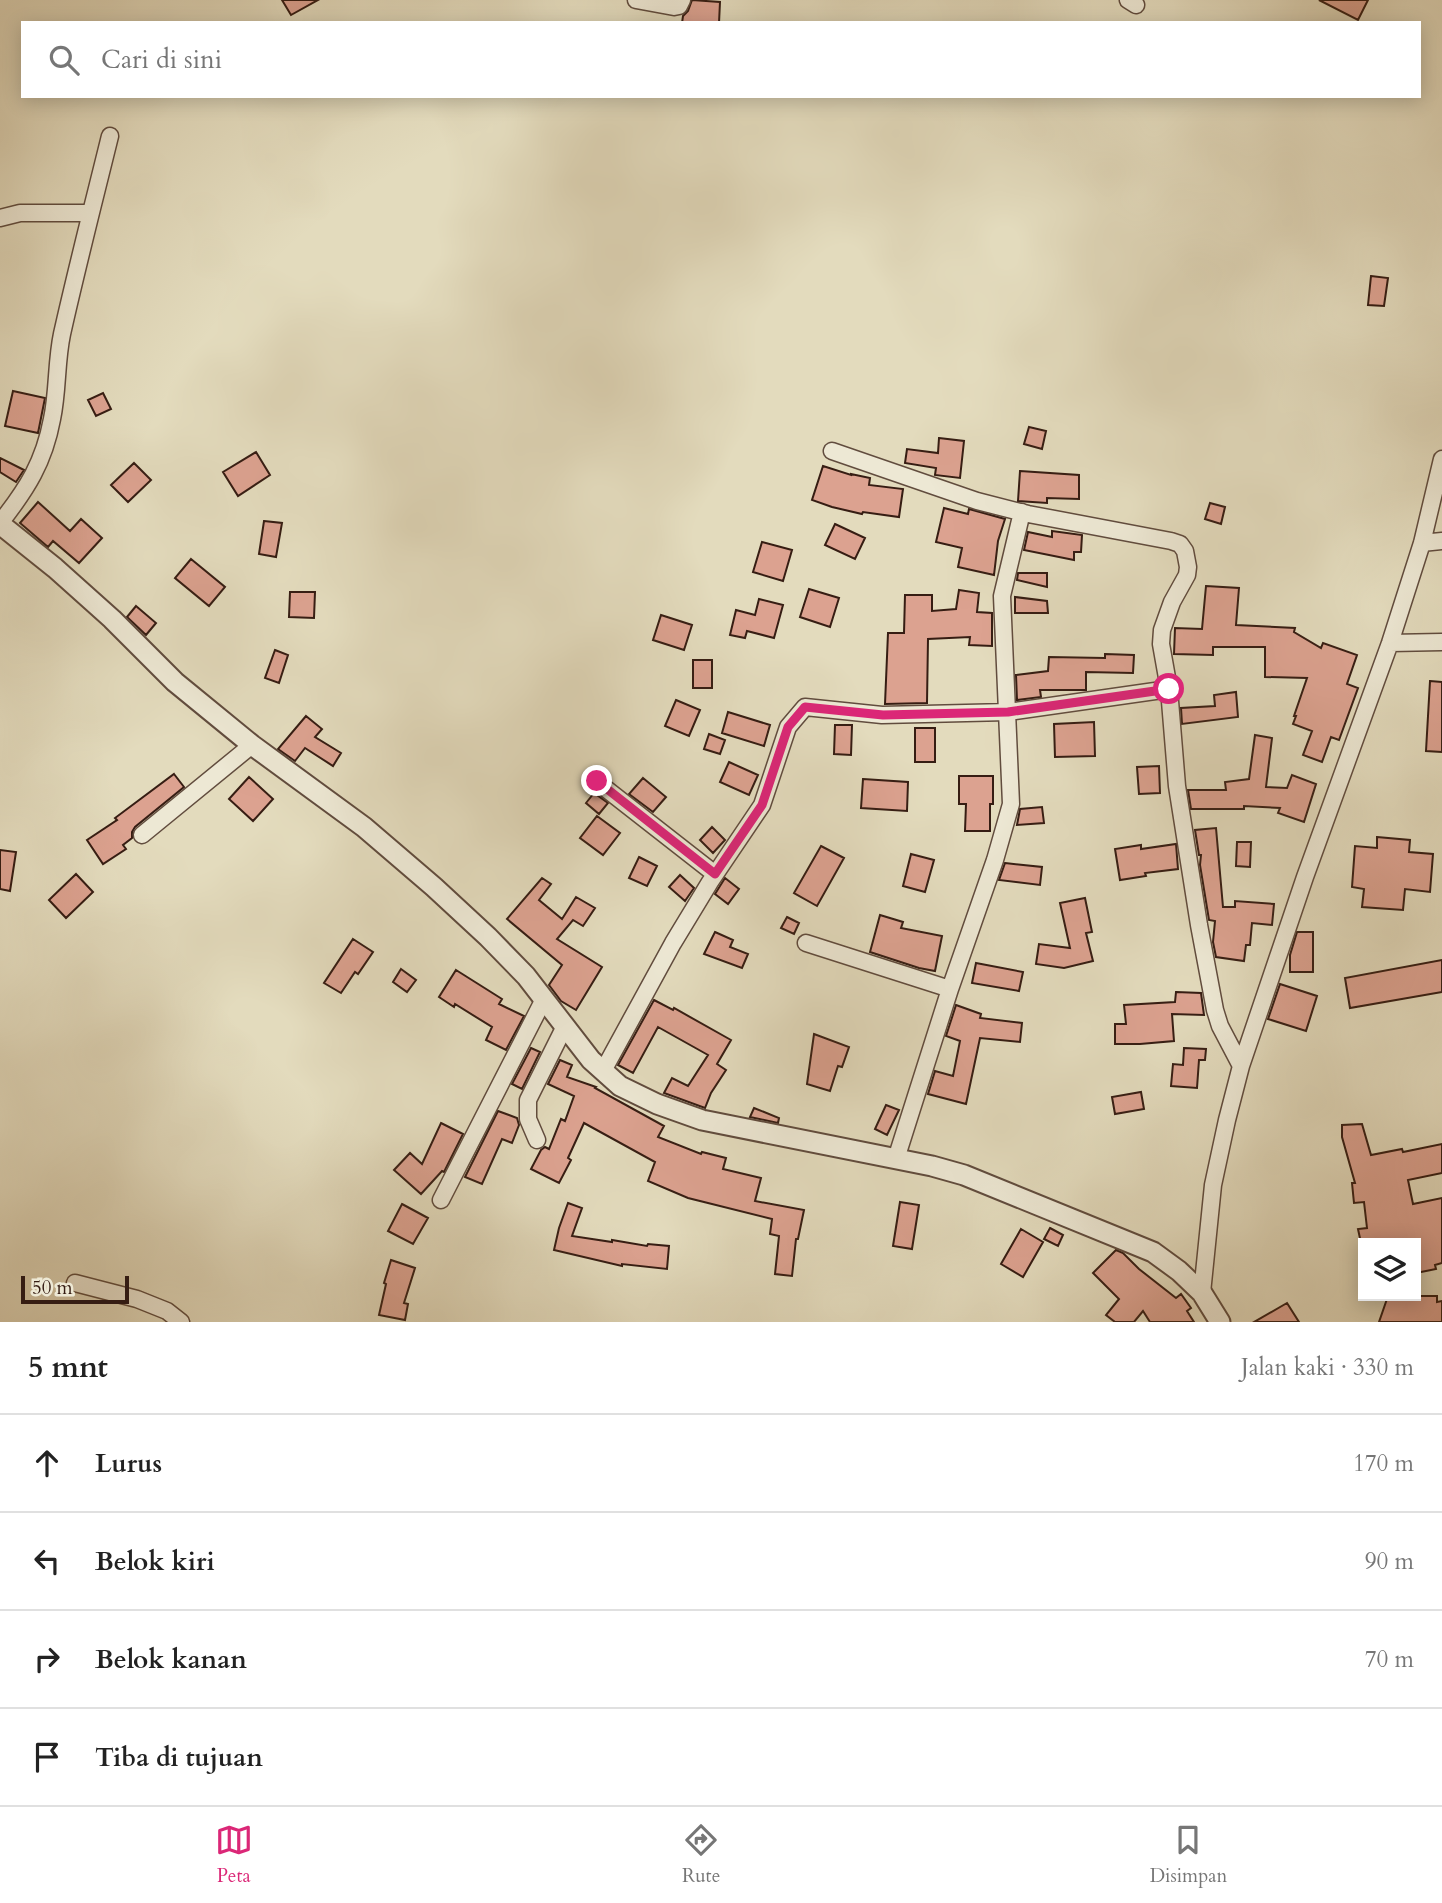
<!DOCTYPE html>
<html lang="id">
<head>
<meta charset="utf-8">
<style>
	:root { --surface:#fff; --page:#f6f6f6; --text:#222; --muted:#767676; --line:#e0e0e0; --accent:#db2777 }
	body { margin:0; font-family:Cardo,serif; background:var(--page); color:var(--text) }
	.controls { position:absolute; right:21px; bottom:21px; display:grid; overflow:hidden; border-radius:0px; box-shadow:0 4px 18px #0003 }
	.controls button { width:63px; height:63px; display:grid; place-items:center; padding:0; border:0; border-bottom:2px solid var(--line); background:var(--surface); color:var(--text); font:35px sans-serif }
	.scale { position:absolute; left:21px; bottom:18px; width:108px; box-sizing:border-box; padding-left:7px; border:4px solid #361d13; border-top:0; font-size:19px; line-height:24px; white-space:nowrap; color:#361d13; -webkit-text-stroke:5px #ede8d4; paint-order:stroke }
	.stop { position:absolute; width:21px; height:21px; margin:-16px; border:5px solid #db2777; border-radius:50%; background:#fff }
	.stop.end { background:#db2777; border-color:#fff; box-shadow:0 2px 7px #0008 }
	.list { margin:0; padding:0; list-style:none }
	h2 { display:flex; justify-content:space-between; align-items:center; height:91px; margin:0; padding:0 28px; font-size:30px }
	h2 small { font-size:23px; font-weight:400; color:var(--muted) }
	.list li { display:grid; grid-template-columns:46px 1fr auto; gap:21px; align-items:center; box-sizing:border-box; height:98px; padding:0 28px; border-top:2px solid var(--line) }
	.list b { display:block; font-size:26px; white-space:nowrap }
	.list em { font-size:23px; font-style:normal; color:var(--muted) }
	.icon { flex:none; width:38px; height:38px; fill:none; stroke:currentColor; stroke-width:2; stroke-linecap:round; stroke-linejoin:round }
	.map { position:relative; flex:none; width:1442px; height:1322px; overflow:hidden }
	.search { position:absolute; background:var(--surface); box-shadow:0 4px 18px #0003; left:21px; right:21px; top:21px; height:77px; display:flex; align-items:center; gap:18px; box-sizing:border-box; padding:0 24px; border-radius:0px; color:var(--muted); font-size:26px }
	.sheet { height:483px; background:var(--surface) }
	nav { display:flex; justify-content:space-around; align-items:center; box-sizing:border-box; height:98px; border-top:2px solid var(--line); background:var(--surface); font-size:19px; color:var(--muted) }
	nav a { display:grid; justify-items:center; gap:4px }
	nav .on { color:var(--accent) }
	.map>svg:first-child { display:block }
	.building { fill:#dca290; stroke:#361d13; stroke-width:2 }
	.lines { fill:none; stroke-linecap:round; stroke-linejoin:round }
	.minor-casing { stroke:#614c3e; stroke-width:19 }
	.tertiary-casing { stroke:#614c3e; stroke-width:23 }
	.minor { stroke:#ede8d4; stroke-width:16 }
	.tertiary { stroke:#ede8d4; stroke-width:19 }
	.route { stroke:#db2777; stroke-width:9 }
</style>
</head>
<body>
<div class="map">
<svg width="1442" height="1322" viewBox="0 0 1442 1322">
	<rect width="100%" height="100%" fill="#e3dbbd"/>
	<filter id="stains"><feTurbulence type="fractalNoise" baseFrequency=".00286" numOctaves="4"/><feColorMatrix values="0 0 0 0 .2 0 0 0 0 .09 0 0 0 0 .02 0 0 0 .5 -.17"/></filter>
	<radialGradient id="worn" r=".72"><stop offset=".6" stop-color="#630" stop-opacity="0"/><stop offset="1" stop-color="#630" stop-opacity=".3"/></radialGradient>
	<path class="building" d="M 282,0 L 318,0 L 291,15 Z
		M 692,0 L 720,2 L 719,23 L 682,23 L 683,16 L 688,11 Z
		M 1319,0 L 1368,0 L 1358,20 Z
		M 1371,276 L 1388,278 L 1384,306 L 1368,305 Z
		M 13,391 L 45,398 L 38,433 L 5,426 Z
		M 103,393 L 111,409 L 96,416 L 88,400 Z
		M 1029,427 L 1046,431 L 1042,449 L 1024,444 Z
		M 939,438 L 964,441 L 960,478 L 935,475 L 936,468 L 905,463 L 907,449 L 938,453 Z
		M 256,452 L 270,475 L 238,496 L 223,472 Z
		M 0,458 L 24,470 L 16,482 L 0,472 Z
		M 134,463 L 151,480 L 128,502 L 111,485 Z
		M 823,466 L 851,475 L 851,474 L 870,478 L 869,485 L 903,489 L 899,517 L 863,512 L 862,514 L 832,507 L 812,500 Z
		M 1020,471 L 1079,475 L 1079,499 L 1047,498 L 1047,503 L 1018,501 Z
		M 38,502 L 70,531 L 81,519 L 102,538 L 79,563 L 53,541 L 48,547 L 20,523 Z
		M 1210,503 L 1225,507 L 1221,524 L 1205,519 Z
		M 944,508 L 968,514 L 969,509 L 1005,519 L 998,541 L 994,575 L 958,567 L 962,548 L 936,542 Z
		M 264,521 L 282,523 L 276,557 L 259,554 Z
		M 835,524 L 865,538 L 855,559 L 825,545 Z
		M 1052,531 L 1082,535 L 1081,552 L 1074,552 L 1074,560 L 1024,550 L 1028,532 L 1052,537 Z
		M 762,542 L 792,550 L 783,581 L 753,572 Z
		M 191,559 L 225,587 L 209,606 L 175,578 Z
		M 1018,573 L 1047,573 L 1047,587 L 1017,580 Z
		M 1206,586 L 1239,588 L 1236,625 L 1295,628 L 1294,632 L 1321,648 L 1323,643 L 1357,655 L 1347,684 L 1358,688 L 1339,740 L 1331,737 L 1322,762 L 1303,755 L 1312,731 L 1293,724 L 1296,716 L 1294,716 L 1307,678 L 1265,677 L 1265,647 L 1213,647 L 1213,655 L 1174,654 L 1175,628 L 1202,629 Z
		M 809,589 L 839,598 L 830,627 L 800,617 Z
		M 959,590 L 979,593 L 977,612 L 992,613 L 992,646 L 969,645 L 970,637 L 928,639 L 927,703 L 885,704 L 888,633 L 904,633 L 905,595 L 932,595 L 932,611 L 956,609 Z
		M 290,592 L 315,592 L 314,618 L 289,617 Z
		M 1015,597 L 1047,601 L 1048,613 L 1015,613 Z
		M 759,599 L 783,605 L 774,638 L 747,631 L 745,638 L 730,635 L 736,610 L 755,615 Z
		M 136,606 L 156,623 L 146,635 L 127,617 Z
		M 661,615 L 692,625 L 684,650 L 653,640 Z
		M 275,650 L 288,655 L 279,683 L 265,678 Z
		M 1105,654 L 1134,655 L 1133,673 L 1086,672 L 1086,690 L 1040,690 L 1041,697 L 1017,700 L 1016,675 L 1048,671 L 1049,657 L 1105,658 Z
		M 693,660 L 712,660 L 712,688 L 693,688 Z
		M 1430,681 L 1442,682 L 1442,752 L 1426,751 Z
		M 1236,692 L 1238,717 L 1182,724 L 1181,708 L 1215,706 L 1214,695 Z
		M 676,700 L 700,710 L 689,736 L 665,726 Z
		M 728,712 L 770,725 L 764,746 L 722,733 Z
		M 306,716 L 322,729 L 315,737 L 341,753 L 333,766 L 305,748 L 295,761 L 278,749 Z
		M 1094,722 L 1095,756 L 1055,757 L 1054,724 Z
		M 835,725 L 852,725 L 851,755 L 834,754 Z
		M 915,728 L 935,728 L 935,762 L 915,762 Z
		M 709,734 L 725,740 L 720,754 L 704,749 Z
		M 1255,735 L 1272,738 L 1266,787 L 1287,788 L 1292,775 L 1316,784 L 1304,822 L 1278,813 L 1280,808 L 1244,806 L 1244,809 L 1191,809 L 1188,790 L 1226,790 L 1225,782 L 1249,779 Z
		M 729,762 L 758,775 L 749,795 L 720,782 Z
		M 1159,766 L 1160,793 L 1139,794 L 1137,767 Z
		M 174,774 L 184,787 L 135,827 L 132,832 L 132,838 L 123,845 L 126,849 L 103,864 L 87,840 L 117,820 L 115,818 Z
		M 959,776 L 993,776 L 993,804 L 990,804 L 990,831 L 965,831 L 966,804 L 959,804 Z
		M 249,777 L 273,799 L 253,821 L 229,799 Z
		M 643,778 L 666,797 L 653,812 L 629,794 Z
		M 863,779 L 908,782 L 907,811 L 861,808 Z
		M 594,793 L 608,803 L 599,814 L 586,803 Z
		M 1042,807 L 1044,823 L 1017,825 L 1020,809 Z
		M 597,816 L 620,833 L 603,855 L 580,838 Z
		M 712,827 L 725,840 L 713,853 L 700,840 Z
		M 1216,828 L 1223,907 L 1235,907 L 1235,901 L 1274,904 L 1272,925 L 1252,923 L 1250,945 L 1246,945 L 1244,961 L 1216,957 L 1213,942 L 1215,921 L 1209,920 L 1200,865 L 1201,855 L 1199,855 L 1195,830 Z
		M 1377,837 L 1410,840 L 1409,852 L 1433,854 L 1430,892 L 1405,889 L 1403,910 L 1362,907 L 1364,889 L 1352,887 L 1355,846 L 1377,848 Z
		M 1237,842 L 1251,842 L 1250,867 L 1236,866 Z
		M 1176,844 L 1178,869 L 1145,873 L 1146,876 L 1120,880 L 1115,849 L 1141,845 L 1141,849 Z
		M 821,846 L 844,858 L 817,906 L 794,893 Z
		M 0,850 L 16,852 L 10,891 L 0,889 Z
		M 911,854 L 934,860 L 925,892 L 903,886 Z
		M 639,857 L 657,866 L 647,886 L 629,878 Z
		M 1005,863 L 1042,867 L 1040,885 L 999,880 Z
		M 76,874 L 93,892 L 66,918 L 49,900 Z
		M 680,875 L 694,888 L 685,901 L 669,887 Z
		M 542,878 L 551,884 L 539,900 L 562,919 L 576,897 L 595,908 L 583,926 L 573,920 L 557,939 L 602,967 L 576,1010 L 561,1001 L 549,985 L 562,965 L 507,919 Z
		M 725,878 L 739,889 L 728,904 L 715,894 Z
		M 1085,898 L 1092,932 L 1086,933 L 1093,961 L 1064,968 L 1036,964 L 1039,944 L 1070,948 L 1060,903 Z
		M 880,915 L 903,922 L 901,928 L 942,936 L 935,971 L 919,968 L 870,952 Z
		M 787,917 L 799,923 L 794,934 L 781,928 Z
		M 715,932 L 733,940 L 730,947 L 748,954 L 742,968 L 704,954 Z
		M 1297,932 L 1313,932 L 1313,972 L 1290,972 L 1290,955 Z
		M 353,939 L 373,952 L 358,974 L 355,972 L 341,993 L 324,983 Z
		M 1442,960 L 1442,992 L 1350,1008 L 1345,978 Z
		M 976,963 L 1023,972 L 1019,991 L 972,983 Z
		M 401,969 L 416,980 L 407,992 L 393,982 Z
		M 456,970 L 502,999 L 499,1004 L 524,1016 L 506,1050 L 486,1040 L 492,1027 L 455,1004 L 454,1007 L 439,997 Z
		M 1280,984 L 1317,996 L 1306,1031 L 1268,1019 Z
		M 1176,992 L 1201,993 L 1204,1015 L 1172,1014 L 1174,1041 L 1140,1044 L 1115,1044 L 1115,1024 L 1126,1024 L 1124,1005 L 1175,1002 Z
		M 654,1000 L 673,1010 L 674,1008 L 731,1040 L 717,1064 L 726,1070 L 711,1093 L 705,1108 L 664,1093 L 672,1078 L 688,1086 L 708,1055 L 658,1027 L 633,1073 L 618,1065 Z
		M 956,1005 L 981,1014 L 980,1018 L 1022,1023 L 1020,1042 L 980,1038 L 966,1104 L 928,1094 L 935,1071 L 953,1076 L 960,1041 L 946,1036 Z
		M 814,1034 L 849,1047 L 842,1067 L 838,1066 L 830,1091 L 807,1084 Z
		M 531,1048 L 540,1052 L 522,1089 L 512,1084 Z
		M 1184,1048 L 1206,1049 L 1205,1060 L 1199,1060 L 1197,1088 L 1171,1086 L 1173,1064 L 1183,1065 Z
		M 560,1060 L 572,1065 L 567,1077 L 596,1087 L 595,1088 L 664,1126 L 658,1137 L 701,1154 L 702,1152 L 726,1158 L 723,1169 L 761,1178 L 755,1201 L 804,1210 L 798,1239 L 796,1239 L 792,1276 L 775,1274 L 779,1236 L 770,1234 L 772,1219 L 688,1198 L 648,1181 L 655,1162 L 584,1123 L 568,1158 L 571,1160 L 559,1183 L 531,1169 L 541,1150 L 545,1147 L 549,1149 L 561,1119 L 565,1121 L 574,1096 L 548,1084 Z
		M 1141,1092 L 1144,1109 L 1115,1114 L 1112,1097 Z
		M 886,1105 L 899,1110 L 887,1135 L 875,1129 Z
		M 754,1108 L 779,1118 L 778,1123 L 750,1117 Z
		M 498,1111 L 517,1118 L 519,1125 L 512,1143 L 502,1139 L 482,1184 L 465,1177 Z
		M 441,1123 L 463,1134 L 444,1172 L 442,1171 L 421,1194 L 394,1170 L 410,1153 L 422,1164 Z
		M 1362,1124 L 1371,1155 L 1402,1149 L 1403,1152 L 1442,1144 L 1442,1173 L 1408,1180 L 1413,1204 L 1442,1198 L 1442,1263 L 1435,1265 L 1436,1269 L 1416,1273 L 1416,1243 L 1361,1243 L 1358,1229 L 1367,1228 L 1364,1202 L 1354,1203 L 1352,1183 L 1355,1183 L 1342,1137 L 1342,1125 Z
		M 900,1202 L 919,1205 L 912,1249 L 893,1246 Z
		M 568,1203 L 582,1208 L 572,1236 L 612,1242 L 612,1240 L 647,1246 L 648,1244 L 669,1246 L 667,1269 L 622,1264 L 622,1266 L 554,1250 L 559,1228 Z
		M 402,1204 L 428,1218 L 413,1244 L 388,1231 Z
		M 1050,1228 L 1063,1235 L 1058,1246 L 1044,1239 Z
		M 1021,1229 L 1043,1242 L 1023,1277 L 1001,1264 Z
		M 1116,1250 L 1123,1253 L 1139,1269 L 1176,1298 L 1181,1294 L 1191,1308 L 1187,1311 L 1194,1322 L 1150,1322 L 1143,1311 L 1134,1322 L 1115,1322 L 1106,1315 L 1119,1299 L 1093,1273 Z
		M 391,1260 L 415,1268 L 404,1303 L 408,1304 L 405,1320 L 379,1315 L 386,1284 L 384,1283 Z
		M 1388,1296 L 1437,1296 L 1437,1302 L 1442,1301 L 1442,1322 L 1379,1322 Z
		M 1287,1303 L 1299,1322 L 1254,1322 Z"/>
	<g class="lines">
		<defs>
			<path id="minor" d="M 636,0 L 674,7 L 679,6 L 682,0
				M 1128,0 L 1136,5
				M 0,218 L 20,213 L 91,213
				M 832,451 L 977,501 L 1028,514 L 1171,541 L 1180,544 L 1185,551 L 1188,567 L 1187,575 L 1172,602 L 1162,630 L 1161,644 L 1169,689 L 1177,786 L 1199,925 L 1215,1010 L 1220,1026 L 1241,1066
				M 0,523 C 27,489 44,462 52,419 C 58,391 56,362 62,334 C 77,267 94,201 110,136
				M 1422,543 L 1442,541
				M 1390,643 L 1442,642
				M 596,781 L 715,874
				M 142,835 L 252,745
				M 806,943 L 950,989
				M 603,1071 L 673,943 L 710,882 L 762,805 L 788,727 L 805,707 L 882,715 L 1008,712 L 1169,689
				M 537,1140 L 528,1119 L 528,1100 L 565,1026
				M 896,1159 L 950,989 L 995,860 L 1011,804 L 1002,596 L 1022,512
				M 441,1200 L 544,999
				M 75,1283 L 137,1299 L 167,1311 L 181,1322
				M 1202,1293 L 1213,1185 L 1227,1120 L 1241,1066 L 1305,877 L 1390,643 L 1422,543 L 1442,459"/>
			<path id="tertiary" d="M 0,524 L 55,568 L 112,619 L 175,682 L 252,745 L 364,827 L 434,887 L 488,937 L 526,976 L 591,1060 L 620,1086 L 657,1104 L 702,1120 L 932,1166 L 964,1175 L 1153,1252 L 1179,1271 L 1202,1293 L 1220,1322"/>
		</defs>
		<use href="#minor" class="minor-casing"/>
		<use href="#tertiary" class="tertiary-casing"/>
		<use href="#minor" class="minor"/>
		<use href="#tertiary" class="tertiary"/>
	</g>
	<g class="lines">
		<path class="route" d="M 597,781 L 715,874 L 762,805 L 788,727 L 805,707 L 883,715 L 1008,712 L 1169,689"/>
	</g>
	<rect width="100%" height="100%" filter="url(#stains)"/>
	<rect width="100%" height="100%" fill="url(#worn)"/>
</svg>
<div class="controls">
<button><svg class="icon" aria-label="layers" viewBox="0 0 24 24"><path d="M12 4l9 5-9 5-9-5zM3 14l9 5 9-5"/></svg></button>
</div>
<div class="scale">50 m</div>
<div class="stop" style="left:1169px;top:689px"></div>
<div class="stop end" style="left:597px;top:781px"></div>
<div class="search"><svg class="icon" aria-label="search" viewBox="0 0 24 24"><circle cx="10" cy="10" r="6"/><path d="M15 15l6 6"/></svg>Cari di sini</div>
</div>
<section class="sheet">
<h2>5 mnt<small>Jalan kaki · 330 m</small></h2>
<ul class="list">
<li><svg class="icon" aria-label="ahead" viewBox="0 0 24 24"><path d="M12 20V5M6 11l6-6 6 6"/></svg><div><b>Lurus</b></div><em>170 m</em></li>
<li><svg class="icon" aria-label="left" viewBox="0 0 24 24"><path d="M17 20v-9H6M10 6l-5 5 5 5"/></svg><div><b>Belok kiri</b></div><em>90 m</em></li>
<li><svg class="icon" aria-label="right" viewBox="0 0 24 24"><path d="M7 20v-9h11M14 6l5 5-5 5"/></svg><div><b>Belok kanan</b></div><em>70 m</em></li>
<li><svg class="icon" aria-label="arrive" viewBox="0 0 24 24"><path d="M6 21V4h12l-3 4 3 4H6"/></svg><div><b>Tiba di tujuan</b></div></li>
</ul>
</section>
<nav>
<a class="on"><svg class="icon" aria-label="map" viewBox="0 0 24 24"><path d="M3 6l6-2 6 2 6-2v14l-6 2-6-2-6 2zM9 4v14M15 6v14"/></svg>Peta</a>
<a><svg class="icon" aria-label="directions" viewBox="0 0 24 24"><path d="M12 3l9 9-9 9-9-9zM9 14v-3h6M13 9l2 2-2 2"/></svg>Rute</a>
<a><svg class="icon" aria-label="saved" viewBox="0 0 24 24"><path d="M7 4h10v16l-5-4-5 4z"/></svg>Disimpan</a>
</nav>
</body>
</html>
